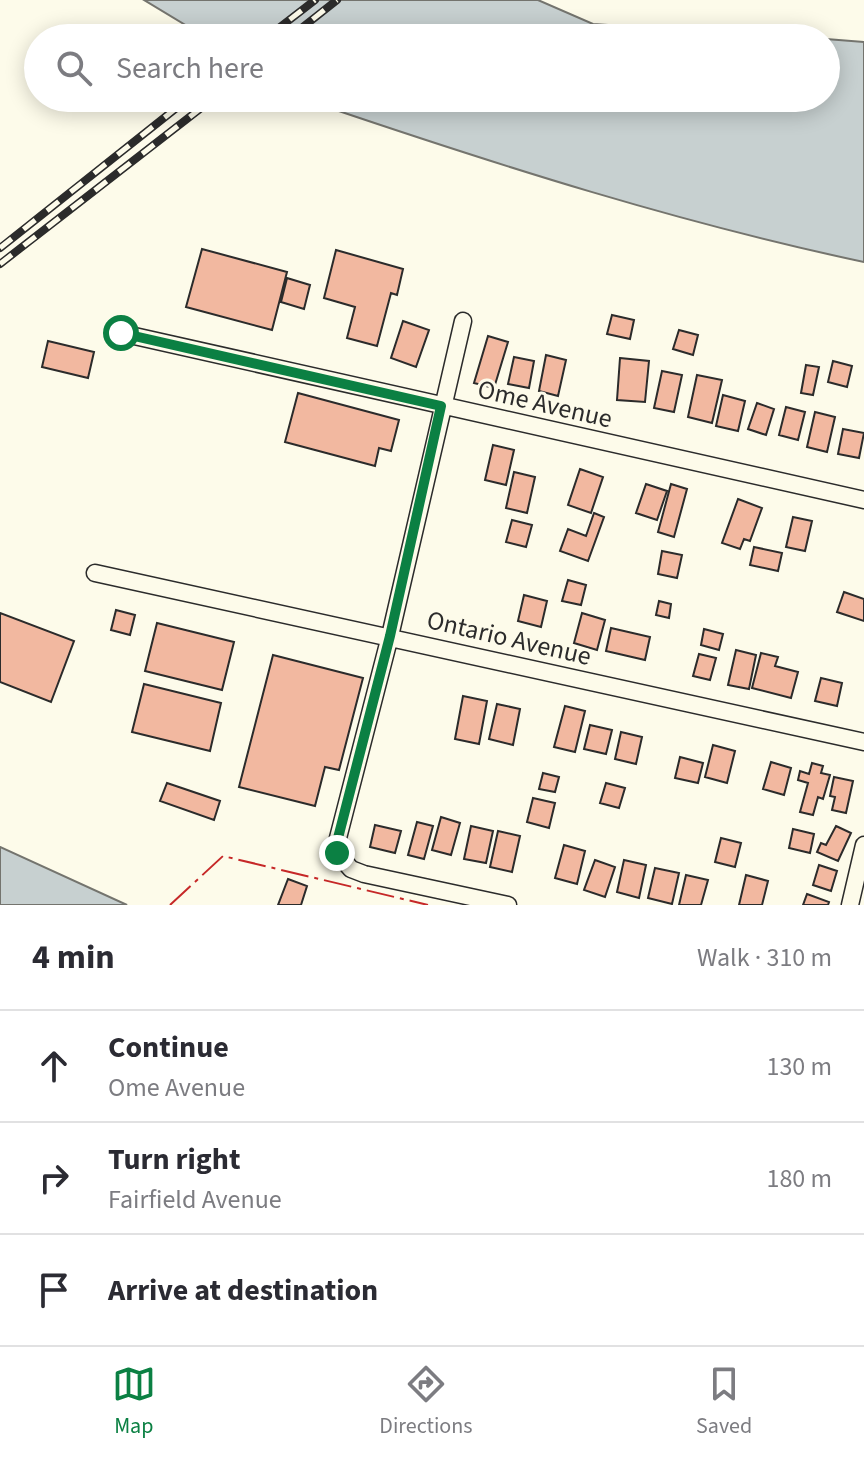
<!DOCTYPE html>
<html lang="en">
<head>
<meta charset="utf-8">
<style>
	:root { --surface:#fff; --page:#f7f7f7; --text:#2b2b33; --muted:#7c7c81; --line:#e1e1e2; --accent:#0b8043 }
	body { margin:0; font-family:"Source Sans 3",sans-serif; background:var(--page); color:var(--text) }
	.stop { position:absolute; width:24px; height:24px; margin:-18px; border:6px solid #0b8043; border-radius:50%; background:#fff }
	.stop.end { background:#0b8043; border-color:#fff; box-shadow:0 2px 8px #0008 }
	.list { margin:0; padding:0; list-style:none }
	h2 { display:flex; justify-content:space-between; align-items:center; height:104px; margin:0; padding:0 32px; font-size:34px }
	h2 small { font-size:26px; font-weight:400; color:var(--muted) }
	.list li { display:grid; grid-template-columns:52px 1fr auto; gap:24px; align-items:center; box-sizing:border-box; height:112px; padding:0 32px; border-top:2px solid var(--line) }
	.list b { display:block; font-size:30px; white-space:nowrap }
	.list p { margin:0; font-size:26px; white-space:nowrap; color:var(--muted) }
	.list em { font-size:26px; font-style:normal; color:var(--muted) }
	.icon { flex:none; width:44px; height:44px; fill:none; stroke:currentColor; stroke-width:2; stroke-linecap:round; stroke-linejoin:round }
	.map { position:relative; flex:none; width:864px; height:905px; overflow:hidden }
	.search { position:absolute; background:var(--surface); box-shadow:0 4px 20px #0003; left:24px; right:24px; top:24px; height:88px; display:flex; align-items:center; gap:20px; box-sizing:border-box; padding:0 28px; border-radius:44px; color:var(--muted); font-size:30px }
	.sheet { height:440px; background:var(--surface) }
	nav { display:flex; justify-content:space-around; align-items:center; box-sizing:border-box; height:112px; border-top:2px solid var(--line); background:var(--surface); font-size:22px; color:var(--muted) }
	nav a { display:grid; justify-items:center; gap:4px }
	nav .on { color:var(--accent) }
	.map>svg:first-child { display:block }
	.water { fill:#c7d0d0; stroke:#74746e; stroke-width:2 }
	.building { fill:#f2b8a0; stroke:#2b2b2b; stroke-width:2 }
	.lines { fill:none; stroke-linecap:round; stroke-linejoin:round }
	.minor-casing { stroke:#2b2b2b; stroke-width:19 }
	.minor { stroke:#fdfbea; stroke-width:16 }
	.rail-casing { stroke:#2b2b2b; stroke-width:8 }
	.rail { stroke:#fdfbea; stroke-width:5; stroke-dasharray:15; stroke-linecap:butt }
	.power { stroke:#c62828; stroke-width:2; stroke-dasharray:28 6 4 6; stroke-linecap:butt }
	.route { stroke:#0b8043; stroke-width:10 }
	.labels { text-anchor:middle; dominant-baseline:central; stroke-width:6; stroke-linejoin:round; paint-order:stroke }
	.street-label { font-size:26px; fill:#2b2b2b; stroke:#fdfbea }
</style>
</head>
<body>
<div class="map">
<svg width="864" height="905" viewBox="0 0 864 905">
	<rect width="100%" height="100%" fill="#fdfbea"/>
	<path class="water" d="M 144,0 L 538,0 L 593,24 L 805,38 L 207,38 Z
		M 826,39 L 864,42 L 864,262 C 680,223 501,166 324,106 L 311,98 L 826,98 Z
		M 0,847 L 127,905 L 0,905 Z"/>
	<path class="building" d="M 202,249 L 287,272 L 272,330 L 186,307 Z
		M 336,250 L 403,269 L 397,295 L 391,293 L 377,346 L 347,338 L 355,307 L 324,298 Z
		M 287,278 L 310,285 L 304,309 L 281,302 Z
		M 612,315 L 634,320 L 630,339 L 607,334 Z
		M 403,321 L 429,330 L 416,367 L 391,358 Z
		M 679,330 L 698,335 L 693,355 L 673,349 Z
		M 488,336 L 508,342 L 494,388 L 474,383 Z
		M 48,341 L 94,352 L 88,378 L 42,367 Z
		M 546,355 L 566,360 L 558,396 L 539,391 Z
		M 514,357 L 534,361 L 529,388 L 508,384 Z
		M 620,358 L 649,361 L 645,402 L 617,400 Z
		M 833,361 L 852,366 L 847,387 L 828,382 Z
		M 806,365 L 819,367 L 813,395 L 801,393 Z
		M 662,371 L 682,375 L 674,412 L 654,408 Z
		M 697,375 L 722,380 L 712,423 L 688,417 Z
		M 298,393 L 399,420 L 391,451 L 379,448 L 375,466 L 285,442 Z
		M 723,395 L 745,401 L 738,431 L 716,426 Z
		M 757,403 L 774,409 L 766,435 L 748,429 Z
		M 786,407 L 805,412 L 798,440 L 779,435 Z
		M 815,412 L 835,417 L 827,452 L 807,447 Z
		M 843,429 L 864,433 L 859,458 L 838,454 Z
		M 493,445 L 514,450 L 506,485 L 485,480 Z
		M 580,469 L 603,477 L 591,513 L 568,505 Z
		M 514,472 L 535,477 L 527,513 L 506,508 Z
		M 646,484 L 667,491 L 657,520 L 636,513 Z
		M 671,484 L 687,489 L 674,537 L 658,532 Z
		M 738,499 L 762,508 L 750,541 L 744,539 L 740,549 L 722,543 Z
		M 594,513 L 604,517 L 588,561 L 560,551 L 568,529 L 586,536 Z
		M 793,517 L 812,521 L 805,551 L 786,547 Z
		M 512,520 L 532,525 L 526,547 L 506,542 Z
		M 754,547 L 782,553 L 778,571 L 750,565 Z
		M 662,551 L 682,555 L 677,578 L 658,574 Z
		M 568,580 L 586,585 L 581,605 L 562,601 Z
		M 844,592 L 864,599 L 864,621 L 837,612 Z
		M 524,595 L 547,601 L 541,627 L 518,621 Z
		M 659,601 L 671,604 L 669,618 L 656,615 Z
		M 116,610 L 135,615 L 130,635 L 111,630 Z
		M 0,613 L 74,641 L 51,702 L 0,682 Z
		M 582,613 L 605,620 L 597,650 L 574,643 Z
		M 157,623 L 234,642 L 222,690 L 145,671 Z
		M 611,628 L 650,637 L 645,660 L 606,651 Z
		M 704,629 L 723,634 L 719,650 L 701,645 Z
		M 736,650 L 756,655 L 749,689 L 728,685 Z
		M 761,653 L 778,657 L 775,666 L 798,672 L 791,698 L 752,688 Z
		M 699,654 L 716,658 L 710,680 L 693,676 Z
		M 273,655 L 363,678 L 339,770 L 325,767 L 315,806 L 239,787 Z
		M 821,678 L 842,683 L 837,706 L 815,701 Z
		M 144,684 L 221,703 L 210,751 L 132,732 Z
		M 463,696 L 487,701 L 479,744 L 455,739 Z
		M 497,704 L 520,709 L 513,745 L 489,739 Z
		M 565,706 L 585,711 L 575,752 L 554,747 Z
		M 590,725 L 612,730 L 606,754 L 584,749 Z
		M 621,732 L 642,737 L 636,764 L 615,759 Z
		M 713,745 L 735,751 L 727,783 L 705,777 Z
		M 680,757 L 703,763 L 698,783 L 675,778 Z
		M 771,762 L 791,768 L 784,795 L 763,789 Z
		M 812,763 L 823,766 L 821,773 L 830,775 L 823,799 L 818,797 L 813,815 L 800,812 L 808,783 L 798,780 L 800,771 L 809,774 Z
		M 543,773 L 559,777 L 555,792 L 539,789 Z
		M 834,777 L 853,781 L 846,813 L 832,810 L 835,797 L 830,796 Z
		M 167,783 L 220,801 L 214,820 L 160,801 Z
		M 606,783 L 625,788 L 619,808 L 600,803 Z
		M 533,798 L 555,803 L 549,828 L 527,822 Z
		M 441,817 L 460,823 L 451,855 L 432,850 Z
		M 417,822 L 433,826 L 424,859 L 408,855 Z
		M 375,825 L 401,831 L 395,853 L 370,847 Z
		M 471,826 L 493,831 L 486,863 L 464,859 Z
		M 836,826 L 851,833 L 838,861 L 817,852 L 821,843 L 826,845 Z
		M 793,829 L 814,834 L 810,853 L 789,848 Z
		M 498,831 L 520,836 L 512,872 L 490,867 Z
		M 721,838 L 741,843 L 735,867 L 715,862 Z
		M 564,845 L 585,851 L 577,884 L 555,878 Z
		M 595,860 L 615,867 L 605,897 L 584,890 Z
		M 624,860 L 646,865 L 639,898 L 617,892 Z
		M 819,865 L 837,871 L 831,891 L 813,885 Z
		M 655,868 L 679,873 L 672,904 L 648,898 Z
		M 686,875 L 708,880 L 701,905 L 679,905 Z
		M 746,875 L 768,881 L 762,905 L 739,905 Z
		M 288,879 L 307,886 L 301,905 L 278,905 Z
		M 807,894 L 829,902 L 828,905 L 803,905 Z"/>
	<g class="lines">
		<defs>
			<path id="minor" d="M 463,321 L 390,636 L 338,838 L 337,853 L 351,869 L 364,874 L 508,905
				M 121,333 L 864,500
				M 95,573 L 864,742
				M 850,905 L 864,845"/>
		</defs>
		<use href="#minor" class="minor-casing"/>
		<use href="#minor" class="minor"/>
		<defs>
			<path id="rail" d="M 266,38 L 315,0
				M 289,38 L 337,0
				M 0,248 L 189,98
				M 0,264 L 214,98"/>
		</defs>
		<use href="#rail" class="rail-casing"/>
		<use href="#rail" class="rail"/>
		<path class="power" d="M 170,905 L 223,856 L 428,905"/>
	</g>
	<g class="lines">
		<path class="route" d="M 121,333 L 441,406 L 390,636 L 338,838 L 337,853"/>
	</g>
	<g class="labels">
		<g class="street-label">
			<text transform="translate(545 404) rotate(13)">Ome Avenue</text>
			<text transform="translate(509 638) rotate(13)">Ontario Avenue</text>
		</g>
	</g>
</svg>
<div class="stop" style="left:121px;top:333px"></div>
<div class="stop end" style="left:337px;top:853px"></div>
<div class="search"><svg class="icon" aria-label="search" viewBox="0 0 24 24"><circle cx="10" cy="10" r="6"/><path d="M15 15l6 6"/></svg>Search here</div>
</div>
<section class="sheet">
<h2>4 min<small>Walk · 310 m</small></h2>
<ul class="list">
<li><svg class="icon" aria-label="ahead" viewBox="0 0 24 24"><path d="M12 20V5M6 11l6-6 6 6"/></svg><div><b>Continue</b><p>Ome Avenue</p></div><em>130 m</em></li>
<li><svg class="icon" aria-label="right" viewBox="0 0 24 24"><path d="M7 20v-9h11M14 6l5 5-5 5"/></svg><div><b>Turn right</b><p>Fairfield Avenue</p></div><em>180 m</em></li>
<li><svg class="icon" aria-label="arrive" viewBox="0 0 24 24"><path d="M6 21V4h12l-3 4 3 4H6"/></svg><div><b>Arrive at destination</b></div></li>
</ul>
</section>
<nav>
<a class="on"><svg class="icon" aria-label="map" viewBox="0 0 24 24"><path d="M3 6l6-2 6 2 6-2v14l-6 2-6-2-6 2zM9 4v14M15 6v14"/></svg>Map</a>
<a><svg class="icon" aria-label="directions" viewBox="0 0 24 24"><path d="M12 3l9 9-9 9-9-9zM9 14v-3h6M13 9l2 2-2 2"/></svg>Directions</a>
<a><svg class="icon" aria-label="saved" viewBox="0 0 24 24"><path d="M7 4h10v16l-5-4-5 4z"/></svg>Saved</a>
</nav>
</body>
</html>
